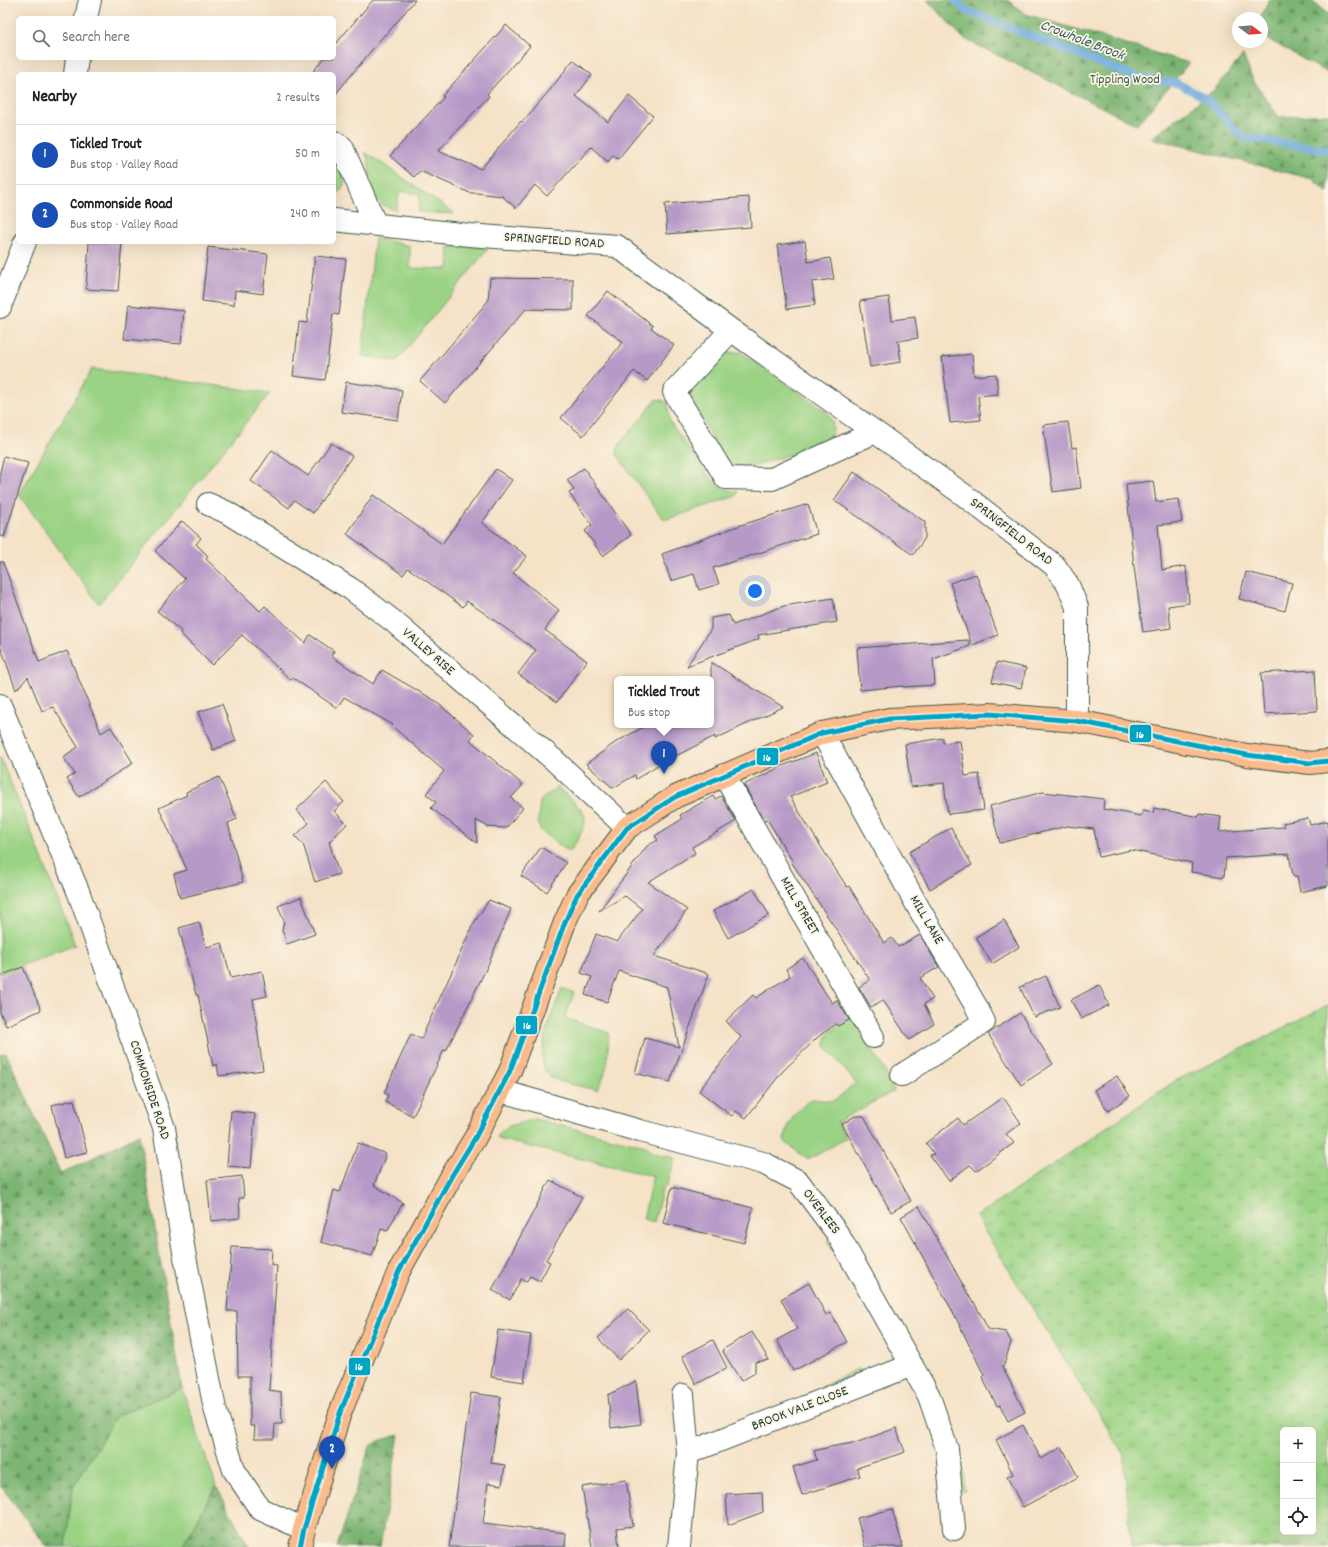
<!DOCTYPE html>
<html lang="en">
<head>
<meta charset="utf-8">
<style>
	:root { --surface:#fff; --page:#f6f6f6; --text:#222; --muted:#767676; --line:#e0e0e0; --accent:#1f6fb2 }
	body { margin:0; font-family:Dekko,sans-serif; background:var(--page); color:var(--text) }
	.controls { position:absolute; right:12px; bottom:12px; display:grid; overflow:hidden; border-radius:6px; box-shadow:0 4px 16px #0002 }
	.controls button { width:36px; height:36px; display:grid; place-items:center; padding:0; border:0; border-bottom:1px solid var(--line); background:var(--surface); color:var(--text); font:20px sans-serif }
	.compass { position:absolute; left:1232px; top:12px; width:36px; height:36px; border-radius:50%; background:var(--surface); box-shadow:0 4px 16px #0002; rotate:106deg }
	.you { position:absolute; left:755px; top:591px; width:14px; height:14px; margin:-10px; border:3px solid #fff; border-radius:50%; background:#1a73e8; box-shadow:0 0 0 6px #1a73e833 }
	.badge { display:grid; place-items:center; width:26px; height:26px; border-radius:50%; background:var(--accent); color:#fff; font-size:13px; font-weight:700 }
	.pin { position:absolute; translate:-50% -33px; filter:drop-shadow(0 1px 2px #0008) }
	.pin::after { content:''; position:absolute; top:21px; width:14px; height:12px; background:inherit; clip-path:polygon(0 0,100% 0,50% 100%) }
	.popup { position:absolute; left:614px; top:676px; width:100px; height:52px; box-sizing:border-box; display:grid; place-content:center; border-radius:6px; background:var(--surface); filter:drop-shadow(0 1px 3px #0005); font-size:13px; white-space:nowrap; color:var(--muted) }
	.popup b { font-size:15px; color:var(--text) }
	.popup::after { content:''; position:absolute; left:50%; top:100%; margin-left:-8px; border:8px solid transparent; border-top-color:var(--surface) }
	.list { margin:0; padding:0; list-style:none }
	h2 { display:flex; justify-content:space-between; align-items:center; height:52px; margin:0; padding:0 16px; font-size:17px }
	h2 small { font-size:13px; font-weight:400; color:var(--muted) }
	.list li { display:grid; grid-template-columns:26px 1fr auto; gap:12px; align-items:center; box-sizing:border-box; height:60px; padding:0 16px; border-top:1px solid var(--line) }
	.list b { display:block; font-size:15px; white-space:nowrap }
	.list p { margin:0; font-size:13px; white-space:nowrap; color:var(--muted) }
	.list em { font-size:13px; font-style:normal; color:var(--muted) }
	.icon { flex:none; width:22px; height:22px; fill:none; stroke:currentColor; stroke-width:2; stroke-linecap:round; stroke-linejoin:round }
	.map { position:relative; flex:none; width:1328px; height:1547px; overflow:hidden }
	.search { position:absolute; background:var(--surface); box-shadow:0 4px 16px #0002; left:16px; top:16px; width:320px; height:44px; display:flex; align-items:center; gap:10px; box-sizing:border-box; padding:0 14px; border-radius:6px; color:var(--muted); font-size:15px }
	.panel { position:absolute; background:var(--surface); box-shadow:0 4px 16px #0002; left:16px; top:72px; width:320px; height:172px; border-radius:6px }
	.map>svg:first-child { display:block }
	.green { fill:#9bd385; stroke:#5d885c }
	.forest { fill:url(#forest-firs); stroke:#4e7953 }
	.park { fill:url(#park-tufts); stroke:#5d885c; fill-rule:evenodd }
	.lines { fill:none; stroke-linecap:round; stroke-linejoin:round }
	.stream { stroke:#6ca9dd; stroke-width:8 }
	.building { fill:#b799c7 }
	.minor-casing { stroke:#3f564a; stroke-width:24 }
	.major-casing { stroke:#3f564a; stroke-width:24 }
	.minor { stroke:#fff; stroke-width:22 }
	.major { stroke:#fbbb8c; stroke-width:22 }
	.bus-1-casing { stroke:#fcf5e5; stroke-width:8 }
	.bus-1 { stroke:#02a4c6; stroke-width:5 }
	.labels { text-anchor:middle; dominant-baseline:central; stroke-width:3.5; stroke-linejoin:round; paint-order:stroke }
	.park-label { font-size:14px; fill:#385b44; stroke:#fcf5e5 }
	.street-label { font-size:14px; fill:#1f3d34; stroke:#fcf5e5 }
	.water-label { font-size:15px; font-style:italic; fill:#365d67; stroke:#fcf5e5 }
	.line-badge { stroke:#fcf5e5; stroke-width:1.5 }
	.badge-label { font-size:11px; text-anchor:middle; font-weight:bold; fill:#fff }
</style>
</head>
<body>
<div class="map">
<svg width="1328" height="1547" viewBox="0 0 1328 1547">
	<defs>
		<pattern id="forest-firs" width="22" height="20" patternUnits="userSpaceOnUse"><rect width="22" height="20" fill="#7cb572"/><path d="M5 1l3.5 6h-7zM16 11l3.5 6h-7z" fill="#65945e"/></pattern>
		<pattern id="park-tufts" width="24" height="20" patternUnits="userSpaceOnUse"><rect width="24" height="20" fill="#9bd385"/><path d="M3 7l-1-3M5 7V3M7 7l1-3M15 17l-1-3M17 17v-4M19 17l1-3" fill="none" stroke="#7eac6e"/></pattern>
	</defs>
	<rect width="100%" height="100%" fill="#fcf5e5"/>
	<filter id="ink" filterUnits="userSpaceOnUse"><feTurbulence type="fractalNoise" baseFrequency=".025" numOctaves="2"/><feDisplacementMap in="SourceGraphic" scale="8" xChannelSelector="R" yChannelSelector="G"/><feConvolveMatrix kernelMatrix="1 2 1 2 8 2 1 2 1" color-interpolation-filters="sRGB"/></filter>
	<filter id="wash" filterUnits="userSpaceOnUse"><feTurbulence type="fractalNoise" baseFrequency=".012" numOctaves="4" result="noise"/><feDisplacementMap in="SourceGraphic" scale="16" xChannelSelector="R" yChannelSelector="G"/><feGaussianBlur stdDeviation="0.9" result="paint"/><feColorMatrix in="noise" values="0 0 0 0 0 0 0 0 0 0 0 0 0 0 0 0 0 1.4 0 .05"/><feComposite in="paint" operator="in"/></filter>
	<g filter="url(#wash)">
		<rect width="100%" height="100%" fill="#f5e2c7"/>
		<path class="green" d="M 365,152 L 454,213 L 453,214 L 418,212 L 420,194 L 400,191 L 396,210 L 382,205 L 377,200 L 370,185 L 369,163 Z
			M 336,162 C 345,177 350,184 334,196 L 334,164 Z
			M 375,238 L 410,246 L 410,268 L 448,269 L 449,247 L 481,247 L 486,248 L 487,250 L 397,361 L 362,356 Z
			M 740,352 L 827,412 C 835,422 835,435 826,443 L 745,469 L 732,466 L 726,462 L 689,398 L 693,386 L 721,356 L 725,353 Z
			M 92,369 L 270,393 L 99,604 L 19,495 Z
			M 657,399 L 667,402 L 670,422 L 707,474 L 715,483 L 725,489 L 738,492 L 736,496 L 668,519 L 664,519 L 661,516 L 617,455 L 617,451 L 619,445 Z
			M 0,757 L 41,856 L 75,945 L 0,974 Z
			M 557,787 C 564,794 583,808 585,817 C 586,823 583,828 581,833 C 578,840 574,846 569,852 L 540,830 L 538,821 L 540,801 Z
			M 562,988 L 574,993 L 565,1018 L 609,1033 C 607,1058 610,1067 597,1090 C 586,1087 557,1083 549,1076 C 531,1061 555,1007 562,988 Z
			M 852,1018 L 884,1069 L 894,1091 L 837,1122 L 846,1138 L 808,1160 L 784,1141 C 788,1121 796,1110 812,1099 L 834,1101 L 856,1083 L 825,1046 C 825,1030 840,1025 852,1018 Z
			M 534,1119 L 646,1146 L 651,1152 L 675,1158 L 667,1187 L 663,1186 L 654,1222 L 643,1219 L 653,1176 L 498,1139 L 498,1135 L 506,1127 Z
			M 828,1240 L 858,1287 L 854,1289 L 828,1242 Z
			M 859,1368 L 860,1371 L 803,1402 L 801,1398 Z
			M 182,1388 L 216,1486 L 182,1547 L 65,1547 L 73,1488 L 116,1416 Z
			M 954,1428 C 959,1449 963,1469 965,1491 L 961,1492 L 951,1430 Z"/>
		<path class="forest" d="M 927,0 L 1007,0 L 1026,14 L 1189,63 L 1137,125 L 963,38 Z
			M 1269,0 L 1310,0 L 1328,14 L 1328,73 L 1262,36 L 1262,18 L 1260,18 Z
			M 1243,55 L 1253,80 L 1279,117 L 1328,114 L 1328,192 L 1312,179 L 1151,138 L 1214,90 Z
			M 6,1053 L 61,1174 L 139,1134 L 182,1388 L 116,1416 L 73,1488 L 65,1547 L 47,1547 L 0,1485 L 0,1055 Z
			M 399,1435 L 380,1547 L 337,1547 L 370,1446 L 381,1440 Z
			M 216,1486 L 249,1547 L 182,1547 Z"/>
		<path class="park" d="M 1328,1005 L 1328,1547 L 1131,1547 L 1124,1455 L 976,1217 L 1175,1081 L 1252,1044 ZM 1283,1430 L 1313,1430 L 1313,1532 L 1283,1532 Z"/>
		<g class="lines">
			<path class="stream" d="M 955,0 L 967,11 L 1141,79 L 1177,83 L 1207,99 L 1242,137 L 1328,150"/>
		</g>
		<g id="blocks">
			<path class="building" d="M 373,0 L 415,0 L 386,35 L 385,34 L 334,96 L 334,74 L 311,74 L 324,58 L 334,58 L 334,46 Z
				M 506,25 L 530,46 L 487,94 L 489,96 L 438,151 L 481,169 L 521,121 L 522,122 L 550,90 L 573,60 L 592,75 L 576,96 L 608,122 L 629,96 L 653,116 L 618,159 L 613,155 L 608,162 L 591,147 L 547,196 L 535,185 L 516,208 L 502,196 L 477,193 L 470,193 L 420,171 L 414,177 L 390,156 L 444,97 L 442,96 Z
				M 749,197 L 751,227 L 667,234 L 665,204 Z
				M 805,241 L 808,262 L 830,258 L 834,279 L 812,282 L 815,305 L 787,309 L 777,245 Z
				M 89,242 L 122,242 L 118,291 L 86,289 Z
				M 208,247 L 268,254 L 263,294 L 235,290 L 234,305 L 202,301 Z
				M 315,256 L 346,259 L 339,315 L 333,314 L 325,380 L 293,376 L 299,322 L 307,323 Z
				M 490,278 L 573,279 L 573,310 L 526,309 L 445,403 L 420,381 L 488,301 Z
				M 608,291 L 653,326 L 651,328 L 674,345 L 647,381 L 634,371 L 583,436 L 561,418 L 623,342 L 588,316 Z
				M 889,297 L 892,320 L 915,317 L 918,338 L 898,341 L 901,362 L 870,367 L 860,301 Z
				M 128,305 L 184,311 L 181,344 L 124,339 Z
				M 972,354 L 974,376 L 996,374 L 998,394 L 978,396 L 981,420 L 950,423 L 942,357 Z
				M 346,382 L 402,390 L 398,420 L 341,412 Z
				M 1068,422 L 1072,448 L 1076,447 L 1081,488 L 1053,492 L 1043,425 Z
				M 331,443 L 352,456 L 313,513 L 294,500 L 289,508 L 251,481 L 272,450 L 308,476 Z
				M 4,456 L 28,463 L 4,537 L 0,536 L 0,472 Z
				M 584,468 L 631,535 L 603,556 L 585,531 L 592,525 L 569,493 L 574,490 L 567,480 Z
				M 496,469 L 512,480 L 482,523 L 527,556 L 513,573 L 559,610 L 545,630 L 587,661 L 557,702 L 518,674 L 536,650 L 467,601 L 463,607 L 408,568 L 403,575 L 347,534 L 373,495 L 442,544 Z
				M 854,472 L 925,522 L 925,538 L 913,555 L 834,500 Z
				M 1153,481 L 1156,502 L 1179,499 L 1182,522 L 1158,525 L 1162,570 L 1186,566 L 1189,603 L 1168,606 L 1171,628 L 1143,632 L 1134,567 L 1126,484 Z
				M 808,504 L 817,534 L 713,568 L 719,584 L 699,590 L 694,574 L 671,581 L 662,554 L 741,525 Z
				M 182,521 L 201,538 L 196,544 L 208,556 L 206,559 L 260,611 L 265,606 L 305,643 L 310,635 L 334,651 L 331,656 L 373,684 L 382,670 L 434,700 L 474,734 L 470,740 L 523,785 L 511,798 L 523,808 L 506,828 L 488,827 L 476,820 L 477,843 L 431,808 L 436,802 L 426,794 L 444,771 L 392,726 L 393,725 L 344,697 L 337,708 L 293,678 L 291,680 L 242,635 L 212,665 L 180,633 L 181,631 L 157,611 L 185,579 L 155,551 Z
				M 0,562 L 3,562 L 39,662 L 67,651 L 101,733 L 111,727 L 133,763 L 79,797 L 67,779 L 75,774 L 63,757 L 78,747 L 53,707 L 42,711 L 28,677 L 16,690 L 0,645 Z
				M 1246,572 L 1292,583 L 1285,611 L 1239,599 Z
				M 976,574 L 998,635 L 972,645 L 950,583 Z
				M 833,598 L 837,622 L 758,635 L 759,639 L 687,666 L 711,629 L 711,618 L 729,615 L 733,625 L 784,606 Z
				M 968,640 L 970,646 L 933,659 L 935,685 L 903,687 L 903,686 L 860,690 L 857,648 Z
				M 711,662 L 783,707 L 715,739 L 715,736 L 656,766 L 636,779 L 635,775 L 613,788 L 586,764 L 616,742 L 647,725 L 711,725 Z
				M 997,662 L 1026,668 L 1021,688 L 992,682 Z
				M 1315,670 L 1317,711 L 1264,714 L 1261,673 Z
				M 222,704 L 236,741 L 213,750 L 198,712 Z
				M 943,738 L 943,743 L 960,741 L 965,776 L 979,774 L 984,810 L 948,814 L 944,783 L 911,787 L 905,744 Z
				M 816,753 L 827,782 L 790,797 L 828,858 L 847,887 L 849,886 L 884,943 L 892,938 L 898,947 L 920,935 L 939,967 L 920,978 L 933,999 L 924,1004 L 934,1024 L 909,1040 L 883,1000 L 871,1007 L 859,987 L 870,980 L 792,863 L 793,862 L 767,819 L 764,821 L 744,785 L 782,766 Z
				M 219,777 L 237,819 L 228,823 L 243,882 L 180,898 L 174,874 L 187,870 L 159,808 L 187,795 L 186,792 Z
				M 326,782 L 344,802 L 334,811 L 347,824 L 329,842 L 339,874 L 315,882 L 303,844 L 295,836 L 309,823 L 296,810 Z
				M 1043,792 L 1104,799 L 1103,809 L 1141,816 L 1143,811 L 1153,813 L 1154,808 L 1199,817 L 1199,814 L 1221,817 L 1219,832 L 1284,827 L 1283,823 L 1308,818 L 1310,825 L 1328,821 L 1328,886 L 1300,892 L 1297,876 L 1293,876 L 1289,854 L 1226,858 L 1224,877 L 1191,872 L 1192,863 L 1131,850 L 1099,857 L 1094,829 L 1067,826 L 1000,843 L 990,806 Z
				M 713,796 L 715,799 L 721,796 L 736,821 L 692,847 L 695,853 L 648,882 L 687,910 L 654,956 L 709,974 L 670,1082 L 635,1073 L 645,1038 L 679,1047 L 667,987 L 619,971 L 607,1002 L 585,995 L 592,977 L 581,973 L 596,934 L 617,942 L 642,909 L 625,896 L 599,911 L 647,846 L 658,840 L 655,836 L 682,819 L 680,815 Z
				M 951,828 L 972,865 L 930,889 L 909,852 Z
				M 541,847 L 566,863 L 547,892 L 521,876 Z
				M 754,889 L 769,915 L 728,938 L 713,911 Z
				M 301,897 L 315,934 L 287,944 L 282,930 L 284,921 L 278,906 Z
				M 489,900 L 511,909 L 488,965 L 446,1051 L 444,1050 L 413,1116 L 385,1102 L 388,1095 L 384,1093 L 411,1034 L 421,1039 L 456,963 L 472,926 Z
				M 1004,920 L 1019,947 L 992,964 L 976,937 Z
				M 199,922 L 206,947 L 222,943 L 231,978 L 262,971 L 267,996 L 253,999 L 263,1070 L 219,1076 L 217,1064 L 213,1066 L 198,995 L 196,995 L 179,928 Z
				M 803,958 L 832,1003 L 837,1000 L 849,1020 L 838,1026 L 836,1024 L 819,1036 L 782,1072 L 746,1118 L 736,1111 L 732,1116 L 699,1091 L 741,1037 L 726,1021 L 753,995 L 756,998 L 790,976 L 786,969 Z
				M 23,967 L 41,1010 L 6,1026 L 0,1012 L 0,976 Z
				M 1046,976 L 1060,1007 L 1034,1017 L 1020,987 Z
				M 1099,985 L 1109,1005 L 1081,1019 L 1071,1000 Z
				M 1020,1013 L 1053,1064 L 1021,1085 L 988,1034 Z
				M 1117,1076 L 1130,1096 L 1108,1111 L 1094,1090 Z
				M 1003,1097 L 1021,1123 L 1006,1134 L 1014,1143 L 976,1171 L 970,1165 L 949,1181 L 930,1155 L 934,1154 L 926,1143 L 958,1118 L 963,1125 Z
				M 74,1100 L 87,1152 L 64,1158 L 52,1105 Z
				M 231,1111 L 255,1114 L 251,1168 L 227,1166 Z
				M 855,1116 L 864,1116 L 911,1201 L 891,1212 L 842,1124 Z
				M 358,1143 L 386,1154 L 374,1185 L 403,1203 L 387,1231 L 381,1229 L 372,1256 L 321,1242 L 334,1190 L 340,1192 Z
				M 242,1176 L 244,1198 L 239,1198 L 240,1218 L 211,1221 L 207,1180 Z
				M 550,1180 L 582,1197 L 546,1260 L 550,1262 L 540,1281 L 530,1276 L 526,1282 L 521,1279 L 510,1300 L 492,1290 Z
				M 672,1187 L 753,1208 L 744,1243 L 663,1223 Z
				M 919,1206 L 973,1303 L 974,1302 L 988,1329 L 1006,1332 L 1011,1342 L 1004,1365 L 1002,1366 L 1025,1412 L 1008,1421 L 1000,1405 L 997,1406 L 982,1377 L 984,1375 L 954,1314 L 901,1217 Z
				M 232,1247 L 272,1249 L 271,1265 L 277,1266 L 269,1390 L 281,1392 L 282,1424 L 275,1424 L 274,1439 L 254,1439 L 255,1426 L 250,1426 L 250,1376 L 238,1376 L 237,1311 L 227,1311 Z
				M 809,1283 L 826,1315 L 831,1313 L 847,1342 L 793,1371 L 777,1340 L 797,1329 L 781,1299 Z
				M 628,1309 L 649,1330 L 619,1360 L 598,1338 Z
				M 498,1330 L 531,1335 L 524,1382 L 491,1377 Z
				M 752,1332 L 769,1360 L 755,1362 L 755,1373 L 741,1381 L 722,1350 Z
				M 713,1340 L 727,1368 L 696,1384 L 682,1356 Z
				M 636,1381 L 641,1424 L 611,1428 L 608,1395 Z
				M 471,1393 L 501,1397 L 491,1463 L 505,1465 L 502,1485 L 488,1483 L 483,1523 L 566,1533 L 565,1547 L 449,1547 Z
				M 1023,1425 L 1041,1459 L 1062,1447 L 1078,1477 L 1023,1507 L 1007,1477 L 1013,1474 L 996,1440 Z
				M 896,1428 L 905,1452 L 857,1468 L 860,1476 L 802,1495 L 793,1467 L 817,1460 L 814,1451 L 830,1447 L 858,1442 Z
				M 626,1480 L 633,1526 L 617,1528 L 619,1547 L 592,1547 L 582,1487 Z
				M 762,1492 L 763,1512 L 728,1525 L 726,1494 Z
				M 892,1509 L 903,1547 L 865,1547 L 857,1518 Z"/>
		</g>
	</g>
	<g filter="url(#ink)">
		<use href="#blocks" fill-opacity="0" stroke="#3f564a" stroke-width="1"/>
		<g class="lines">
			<defs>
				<path id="minor" d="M 86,18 L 90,0
					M 75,74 L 77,58
					M 334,142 L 342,147 L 375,223
					M 334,220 L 469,235 L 617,246 L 731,330 L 964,495 L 1055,566 L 1068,585 L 1077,607 L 1077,721
					M 0,307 L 25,242
					M 731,330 L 674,392 L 726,478 L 772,479 L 875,432
					M 208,504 L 226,512 L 351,589 L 393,621 L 554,760 L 627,828
					M 0,705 L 78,891 L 164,1128 L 184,1252 L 215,1409 L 234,1470 L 260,1509 L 304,1529
					M 822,733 L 918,907 L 976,1006 L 984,1022 L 902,1075
					M 724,775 L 873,1037
					M 501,1091 L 640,1131 L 763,1163 L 798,1181 L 837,1233 L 929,1396 L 947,1449 L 954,1529
					M 683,1395 L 688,1453
					M 679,1547 L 688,1453 L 912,1365"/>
				<path id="major" d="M 300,1547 L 304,1529 L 340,1413 L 399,1271 L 451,1177 L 475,1138 L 510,1071 L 565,922 L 577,895 L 627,828 L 675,797 L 822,733 L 889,719 L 990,714 L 1077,721 L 1247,755 L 1310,763 L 1328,761"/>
			</defs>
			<use href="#minor" class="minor-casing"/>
			<use href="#major" class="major-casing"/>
			<use href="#minor" class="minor"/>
			<use href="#major" class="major"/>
			<defs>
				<path id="bus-1" d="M 300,1547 L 304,1529 L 340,1413 L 399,1271 L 451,1177 L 475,1138 L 510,1071 L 565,922 L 577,895 L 627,828 L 675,797 L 822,733 L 889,719 L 990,714 L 1077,721 L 1247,755 L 1310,763 L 1328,761"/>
			</defs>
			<use href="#bus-1" class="bus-1-casing"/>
			<use href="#bus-1" class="bus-1"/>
		</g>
	</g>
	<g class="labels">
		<g class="park-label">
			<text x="1125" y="80">Tippling Wood</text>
		</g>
		<g class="street-label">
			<text transform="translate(554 241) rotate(4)">SPRINGFIELD ROAD</text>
			<text transform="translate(1011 532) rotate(38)">SPRINGFIELD ROAD</text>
			<text transform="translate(428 652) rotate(41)">VALLEY RISE</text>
			<text transform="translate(799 906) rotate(60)">MILL STREET</text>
			<text transform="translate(926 920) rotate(60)">MILL LANE</text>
			<text transform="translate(149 1090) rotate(72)">COMMONSIDE ROAD</text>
			<text transform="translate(821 1212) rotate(53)">OVERLEES</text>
			<text transform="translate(800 1409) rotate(-21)">BROOK VALE CLOSE</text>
		</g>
		<g class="water-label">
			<text transform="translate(1082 41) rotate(21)">Crowhole Brook</text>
		</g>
	</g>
	<g class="line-badge">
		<rect x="1129" y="724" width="23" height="19" rx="4" fill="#02a4c6"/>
		<rect x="756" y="747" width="23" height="19" rx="4" fill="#02a4c6"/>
		<rect x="515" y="1015" width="23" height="20" rx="4" fill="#02a4c6"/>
		<rect x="348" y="1357" width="23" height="19" rx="4" fill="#02a4c6"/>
	</g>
	<g class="badge-label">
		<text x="1140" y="738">16</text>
		<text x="767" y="761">16</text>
		<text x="527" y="1029">16</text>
		<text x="359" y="1370">16</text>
	</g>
</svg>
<div class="controls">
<button>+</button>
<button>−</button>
<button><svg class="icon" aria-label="locate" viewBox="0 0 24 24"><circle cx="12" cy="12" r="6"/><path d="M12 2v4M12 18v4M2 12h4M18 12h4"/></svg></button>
</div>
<svg class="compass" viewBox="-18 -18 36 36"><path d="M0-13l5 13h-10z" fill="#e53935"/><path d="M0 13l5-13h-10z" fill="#767676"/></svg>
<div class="you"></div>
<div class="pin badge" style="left:664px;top:774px;background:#1a4fb4">1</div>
<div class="popup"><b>Tickled Trout</b>Bus stop</div>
<div class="pin badge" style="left:332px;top:1469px;background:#1a4fb4">2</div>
<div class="search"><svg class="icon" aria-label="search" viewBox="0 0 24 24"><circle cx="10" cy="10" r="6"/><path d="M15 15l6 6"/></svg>Search here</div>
<section class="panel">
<h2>Nearby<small>2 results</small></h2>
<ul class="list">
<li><span class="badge" style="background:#1a4fb4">1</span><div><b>Tickled Trout</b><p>Bus stop · Valley Road</p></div><em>50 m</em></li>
<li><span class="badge" style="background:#1a4fb4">2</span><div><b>Commonside Road</b><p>Bus stop · Valley Road</p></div><em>240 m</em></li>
</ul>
</section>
</div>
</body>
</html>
